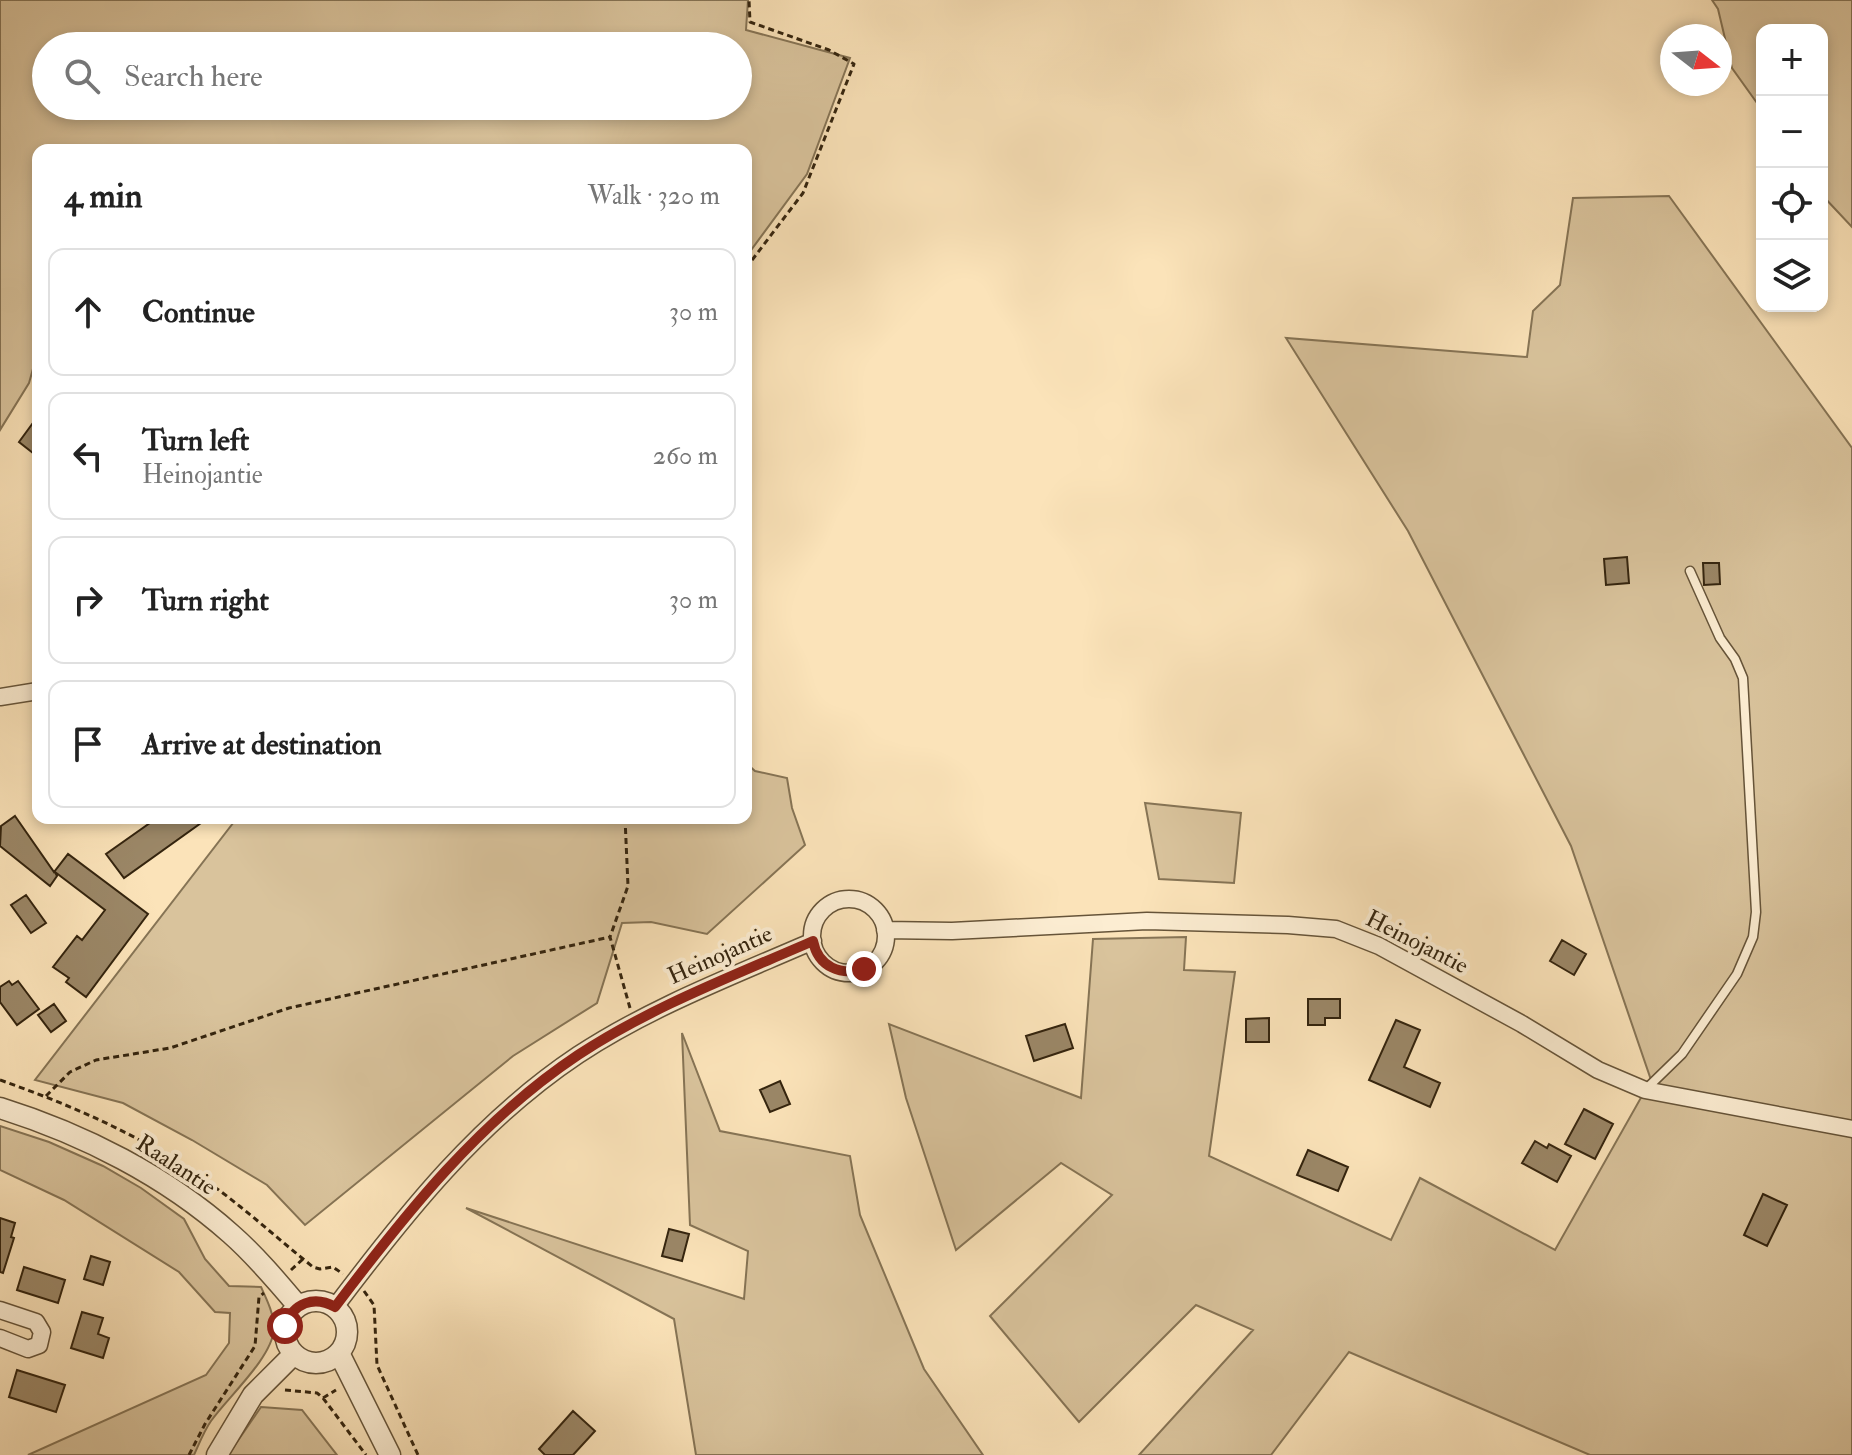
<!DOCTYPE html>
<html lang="en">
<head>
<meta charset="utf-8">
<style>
	:root { --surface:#fff; --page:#f2f2f2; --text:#222; --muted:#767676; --line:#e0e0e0 }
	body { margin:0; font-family:"IM FELL Double Pica",serif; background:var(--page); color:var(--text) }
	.controls { position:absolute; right:24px; top:24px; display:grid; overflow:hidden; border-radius:16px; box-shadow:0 4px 12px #0003 }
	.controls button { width:72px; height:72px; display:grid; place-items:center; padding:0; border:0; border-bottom:2px solid var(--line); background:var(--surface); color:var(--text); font:40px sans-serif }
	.compass { position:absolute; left:1660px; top:24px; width:72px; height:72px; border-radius:50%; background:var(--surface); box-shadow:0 4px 12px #0003; rotate:107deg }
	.stop { position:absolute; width:24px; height:24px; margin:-18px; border:6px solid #8f2418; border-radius:50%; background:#fff }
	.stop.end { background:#8f2418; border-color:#fff; box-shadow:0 2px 8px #0008 }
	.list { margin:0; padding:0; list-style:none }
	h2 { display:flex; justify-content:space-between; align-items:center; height:104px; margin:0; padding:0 32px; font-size:34px }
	h2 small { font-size:26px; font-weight:400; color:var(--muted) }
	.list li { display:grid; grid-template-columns:52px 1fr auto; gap:24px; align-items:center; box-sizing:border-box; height:128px; margin:0 16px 16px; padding:0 16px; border:2px solid var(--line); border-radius:16px }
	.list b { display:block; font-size:30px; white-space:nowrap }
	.list p { margin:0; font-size:26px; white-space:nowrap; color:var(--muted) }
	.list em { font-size:26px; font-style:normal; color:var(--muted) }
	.icon { flex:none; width:44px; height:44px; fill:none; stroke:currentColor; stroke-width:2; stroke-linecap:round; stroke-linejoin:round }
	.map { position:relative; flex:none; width:1852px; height:1455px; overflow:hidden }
	.search { position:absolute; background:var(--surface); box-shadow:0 4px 12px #0003; left:32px; top:32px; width:720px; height:88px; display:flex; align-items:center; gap:20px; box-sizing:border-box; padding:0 28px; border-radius:44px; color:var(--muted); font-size:30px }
	.panel { position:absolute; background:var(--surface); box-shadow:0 4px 12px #0003; left:32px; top:144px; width:720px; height:680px; border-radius:16px }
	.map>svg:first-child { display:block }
	.green { fill:#d9c39c; stroke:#867455; stroke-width:2; fill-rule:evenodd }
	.building { fill:#9b8767; stroke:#34240e; stroke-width:2 }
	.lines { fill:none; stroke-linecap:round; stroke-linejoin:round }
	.service-casing { stroke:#665439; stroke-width:11 }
	.minor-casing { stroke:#665439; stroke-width:19 }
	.tertiary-casing { stroke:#665439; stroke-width:23 }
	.path { stroke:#34240e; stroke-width:3; stroke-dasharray:6 4; stroke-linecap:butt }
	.service { stroke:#fcedd2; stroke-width:8 }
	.minor { stroke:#fcedd2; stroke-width:16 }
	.tertiary { stroke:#fcedd2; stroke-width:20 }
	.route { stroke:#8f2418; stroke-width:10 }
	.labels { text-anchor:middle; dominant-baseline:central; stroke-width:8; stroke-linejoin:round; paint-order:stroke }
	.street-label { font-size:24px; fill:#34240e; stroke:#fcedd2 }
</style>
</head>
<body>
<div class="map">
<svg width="1852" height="1455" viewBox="0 0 1852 1455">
	<rect width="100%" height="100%" fill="#fbe3b9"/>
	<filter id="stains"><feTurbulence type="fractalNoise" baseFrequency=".0025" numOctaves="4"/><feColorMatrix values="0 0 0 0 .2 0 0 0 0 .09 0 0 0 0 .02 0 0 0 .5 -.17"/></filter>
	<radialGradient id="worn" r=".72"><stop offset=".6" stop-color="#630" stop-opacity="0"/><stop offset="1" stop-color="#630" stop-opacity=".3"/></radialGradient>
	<path class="green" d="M 0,0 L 748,0 L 746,30 L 850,58 L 807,174 L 746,257 L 746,150 L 38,150 L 38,351 L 29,383 L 0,430 ZM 46,46 L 738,46 L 738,106 L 46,106 Z
		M 1712,0 L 1852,0 L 1852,227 L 1822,195 L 1822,30 L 1762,30 L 1762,110 L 1732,68 L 1718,9 Z
		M 1669,196 L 1852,448 L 1852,1455 L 1590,1455 L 1349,1352 L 1271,1455 L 1139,1455 L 1253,1330 L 1196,1305 L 1079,1422 L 990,1316 L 1112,1195 L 1061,1163 L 956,1250 L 906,1098 L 889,1024 L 1081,1098 L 1093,939 L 1186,937 L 1184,970 L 1235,972 L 1209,1156 L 1391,1240 L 1420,1178 L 1555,1250 L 1651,1080 L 1571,846 L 1408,531 L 1286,338 L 1527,357 L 1533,311 L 1560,285 L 1573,198 Z
		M 746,763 L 755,771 L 787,778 L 792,808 L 805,845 L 707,934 L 651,922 L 622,923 L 597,1003 L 513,1056 L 305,1225 L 267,1185 L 192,1140 L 123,1103 L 35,1080 L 237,818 L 323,820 L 324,818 L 746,818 Z
		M 1145,803 L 1241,813 L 1234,883 L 1159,879 Z
		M 682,1033 L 720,1131 L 850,1156 L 860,1215 L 924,1369 L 983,1455 L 696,1455 L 674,1319 L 466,1208 L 744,1299 L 748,1251 L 690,1225 Z
		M 0,1126 L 49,1142 L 103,1166 L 141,1188 L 184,1219 L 205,1259 L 229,1286 L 261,1287 C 267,1300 274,1314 274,1329 C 272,1358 228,1397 211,1421 C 204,1431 199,1444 194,1455 L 28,1455 L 206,1375 L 229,1343 L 230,1313 L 215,1312 L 179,1272 L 64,1200 L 0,1170 Z
		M 261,1407 L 302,1410 L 337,1455 L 228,1455 Z"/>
	<path class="building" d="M 38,416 L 38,457 L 19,442 Z
		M 1627,557 L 1629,583 L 1606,585 L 1604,559 Z
		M 1703,563 L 1719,563 L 1720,584 L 1704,585 Z
		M 15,816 L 54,872 L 68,854 L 148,914 L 86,997 L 66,982 L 69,978 L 53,967 L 77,936 L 82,940 L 105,910 L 55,872 L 57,876 L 50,886 L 0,846 L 1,826 Z
		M 157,818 L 208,818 L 124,878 L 106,854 Z
		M 26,895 L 46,923 L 31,933 L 11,905 Z
		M 1562,940 L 1586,954 L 1574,975 L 1550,961 Z
		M 9,981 L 12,985 L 18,981 L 39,1009 L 17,1025 L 0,1002 L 0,987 Z
		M 1308,999 L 1340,999 L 1340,1018 L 1325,1018 L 1325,1025 L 1308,1025 Z
		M 54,1004 L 66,1021 L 51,1032 L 38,1015 Z
		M 1269,1018 L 1269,1042 L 1246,1042 L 1246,1019 Z
		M 1396,1020 L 1420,1030 L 1404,1067 L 1440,1083 L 1430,1107 L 1369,1080 Z
		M 1065,1024 L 1073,1048 L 1034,1061 L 1026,1036 Z
		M 780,1081 L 790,1104 L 770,1112 L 760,1090 Z
		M 1584,1109 L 1613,1124 L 1595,1159 L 1565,1144 Z
		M 1535,1141 L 1547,1148 L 1549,1144 L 1571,1156 L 1557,1182 L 1522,1163 Z
		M 1308,1150 L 1348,1167 L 1338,1191 L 1297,1175 Z
		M 1763,1194 L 1787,1205 L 1767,1246 L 1744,1235 Z
		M 0,1218 L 15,1223 L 11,1237 L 14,1238 L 3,1273 L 0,1272 Z
		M 669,1229 L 689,1234 L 682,1261 L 662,1256 Z
		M 91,1256 L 110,1262 L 103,1285 L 84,1279 Z
		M 24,1267 L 65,1280 L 58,1303 L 17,1290 Z
		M 82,1312 L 103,1318 L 98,1334 L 109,1338 L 103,1358 L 71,1348 Z
		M 17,1370 L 65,1385 L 56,1412 L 9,1397 Z
		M 573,1411 L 595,1431 L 573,1455 L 545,1455 L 539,1449 Z"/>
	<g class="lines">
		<defs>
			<path id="service" d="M 1645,1090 L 1682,1054 L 1737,974 L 1753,937 L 1756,912 L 1743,678 L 1735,659 L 1720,638 L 1690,571"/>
			<path id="minor" d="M 0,697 L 38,691
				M812 936a37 37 0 1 1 74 0a37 37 0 1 1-74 0Z
				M 885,930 L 952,931 L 1147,921 L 1288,925 L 1336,929 L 1379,946 L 1522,1024 L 1598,1070 L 1645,1090 L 1852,1129
				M 335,1307 C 406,1213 479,1121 578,1055 C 651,1007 733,976 813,941
				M 0,1310 L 36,1322 L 42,1332 L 39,1345 L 28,1349 L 0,1338"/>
			<path id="tertiary" d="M 0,1108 C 83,1134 166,1176 231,1234 C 255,1255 277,1281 298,1306
				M285 1332a31 31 0 1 1 62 0a31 31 0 1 1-62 0Z
				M 339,1353 L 390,1455
				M 217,1455 L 253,1395 L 293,1355"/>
		</defs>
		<use href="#service" class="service-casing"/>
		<use href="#minor" class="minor-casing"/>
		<use href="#tertiary" class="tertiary-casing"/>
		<path class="path" d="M 746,268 L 803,193 L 854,64 L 829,50 L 750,22 L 749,0
			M 625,818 L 628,886 L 610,937 L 630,1008
			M 0,1080 C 68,1104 133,1132 193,1172 C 236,1200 273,1235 313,1267 L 320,1269 L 333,1267 L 343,1274
			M 46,1096 L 70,1072 L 96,1060 L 170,1048 L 289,1008 L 610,937
			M 291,1270 L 303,1259
			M 364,1291 L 374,1305 L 377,1365 L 418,1455
			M 285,1390 L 317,1393 L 323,1398 L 336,1390
			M 323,1398 L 366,1455
			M 189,1455 L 205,1424 L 255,1346 L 259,1297 L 264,1293"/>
		<use href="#service" class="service"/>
		<use href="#minor" class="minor"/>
		<use href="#tertiary" class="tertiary"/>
	</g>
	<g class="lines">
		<path class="route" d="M 285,1326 C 293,1303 314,1295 335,1307 C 406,1213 479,1121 578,1055 C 651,1007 733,976 813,941 C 818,967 841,976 864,969"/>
	</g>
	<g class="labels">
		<g class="street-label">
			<text transform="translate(1417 942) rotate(27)">Heinojantie</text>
			<text transform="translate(720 955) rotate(-24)">Heinojantie</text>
			<text transform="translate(176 1165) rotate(33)">Raalantie</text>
		</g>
	</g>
	<rect width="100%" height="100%" filter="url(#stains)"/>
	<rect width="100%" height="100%" fill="url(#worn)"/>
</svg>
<div class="controls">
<button>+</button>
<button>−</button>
<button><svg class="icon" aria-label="locate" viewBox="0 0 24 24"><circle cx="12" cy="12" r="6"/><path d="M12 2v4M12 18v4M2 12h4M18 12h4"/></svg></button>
<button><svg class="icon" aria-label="layers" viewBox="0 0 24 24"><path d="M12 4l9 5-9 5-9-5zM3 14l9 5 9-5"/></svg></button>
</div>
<svg class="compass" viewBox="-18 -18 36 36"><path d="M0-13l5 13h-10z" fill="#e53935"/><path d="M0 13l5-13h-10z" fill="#767676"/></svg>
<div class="stop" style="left:285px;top:1326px"></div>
<div class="stop end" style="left:864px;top:969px"></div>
<div class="search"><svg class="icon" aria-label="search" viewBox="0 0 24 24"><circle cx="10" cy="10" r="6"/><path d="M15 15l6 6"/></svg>Search here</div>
<section class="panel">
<h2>4 min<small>Walk · 320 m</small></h2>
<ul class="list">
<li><svg class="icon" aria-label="ahead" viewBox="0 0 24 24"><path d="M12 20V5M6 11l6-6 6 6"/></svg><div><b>Continue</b></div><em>30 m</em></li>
<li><svg class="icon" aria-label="left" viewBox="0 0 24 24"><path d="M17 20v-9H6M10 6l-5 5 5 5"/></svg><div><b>Turn left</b><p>Heinojantie</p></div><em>260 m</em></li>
<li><svg class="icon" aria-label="right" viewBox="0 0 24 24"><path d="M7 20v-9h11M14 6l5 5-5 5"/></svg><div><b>Turn right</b></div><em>30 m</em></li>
<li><svg class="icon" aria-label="arrive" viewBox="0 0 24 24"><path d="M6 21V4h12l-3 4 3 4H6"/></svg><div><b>Arrive at destination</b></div></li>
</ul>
</section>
</div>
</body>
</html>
